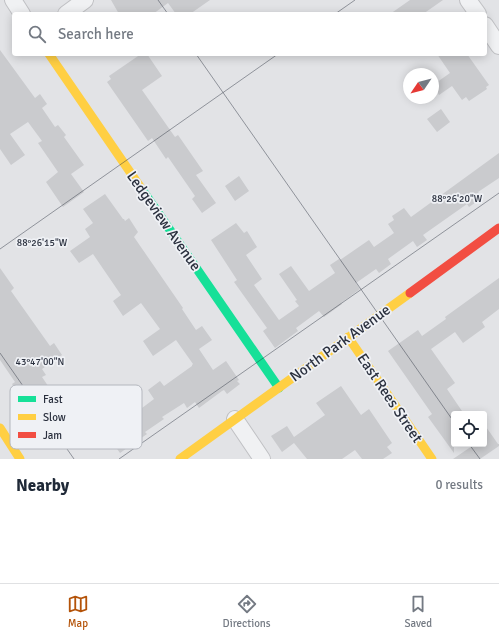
<!DOCTYPE html>
<html lang="en">
<head>
<meta charset="utf-8">
<style>
	:root { --surface:#fff; --page:#f6f6f7; --text:#1f2937; --muted:#747a83; --line:#e0e1e3; --accent:#b45309 }
	body { margin:0; font-family:Signika,sans-serif; background:var(--page); color:var(--text) }
	.controls { position:absolute; right:12px; bottom:12px; display:grid; overflow:hidden; border-radius:4px; box-shadow:0 2px 10px #0003 }
	.controls button { width:36px; height:36px; display:grid; place-items:center; padding:0; border:0; border-bottom:1px solid var(--line); background:var(--surface); color:var(--text); font:20px sans-serif }
	.compass { position:absolute; left:403px; top:68px; width:36px; height:36px; border-radius:50%; background:var(--surface); box-shadow:0 2px 10px #0003; rotate:235deg }
	.list { margin:0; padding:0; list-style:none }
	h2 { display:flex; justify-content:space-between; align-items:center; height:52px; margin:0; padding:0 16px; font-size:17px }
	h2 small { font-size:13px; font-weight:400; color:var(--muted) }
	.icon { flex:none; width:22px; height:22px; fill:none; stroke:currentColor; stroke-width:2; stroke-linecap:round; stroke-linejoin:round }
	.map { position:relative; flex:none; width:499px; height:459px; overflow:hidden }
	.search { position:absolute; background:var(--surface); box-shadow:0 2px 10px #0003; left:12px; right:12px; top:12px; height:44px; display:flex; align-items:center; gap:10px; box-sizing:border-box; padding:0 14px; border-radius:4px; color:var(--muted); font-size:15px }
	.sheet { height:124px; background:var(--surface) }
	nav { display:flex; justify-content:space-around; align-items:center; box-sizing:border-box; height:56px; border-top:1px solid var(--line); background:var(--surface); font-size:11px; color:var(--muted) }
	nav a { display:grid; justify-items:center; gap:2px }
	nav .on { color:var(--accent) }
	.map>svg:first-child { display:block }
	.building { fill:#cacbce }
	.lines { fill:none; stroke-linecap:round; stroke-linejoin:round }
	.street-casing { stroke:#c0c1c4; stroke-width:18 }
	.street { stroke:#f0f1f3; stroke-width:16 }
	.fast { stroke:#16e098; stroke-width:9 }
	.slow { stroke:#ffcf43; stroke-width:9 }
	.jam { stroke:#f24e42; stroke-width:9 }
	.ticks { fill:none; stroke:#2a303e; stroke-width:1; stroke-opacity:0.45 }
	.labels { text-anchor:middle; dominant-baseline:central; stroke-width:3.5; stroke-linejoin:round; paint-order:stroke }
	.street-label { font-size:15px; fill:#2a303e; stroke:#eff1f5 }
	.key { fill:#eff1f5; stroke:#b4b7be; stroke-width:1 }
	.key-label { font-size:11px; fill:#2a303e }
	.ticks-label { font-size:10px; text-anchor:middle; fill:#2a303e; stroke:#eff1f5; stroke-width:3.5; stroke-linejoin:round; paint-order:stroke }
</style>
</head>
<body>
<div class="map">
<svg width="499" height="459" viewBox="0 0 499 459">
	<rect width="100%" height="100%" fill="#e2e3e6"/>
	<path class="building" d="M 111,0 L 210,0 L 190,14 L 176,14 L 168,3 L 153,14 L 119,14 Z
		M 410,0 L 443,0 L 423,14 L 390,14 Z
		M 0,50 L 35,98 L 40,94 L 47,104 L 42,108 L 55,127 L 58,125 L 66,135 L 64,137 L 84,165 L 71,174 L 84,192 L 63,207 L 46,182 L 58,172 L 38,143 L 42,141 L 28,122 L 10,134 L 25,155 L 11,165 L 0,149 Z
		M 141,54 L 147,54 L 162,76 L 142,90 L 175,137 L 178,135 L 203,171 L 196,175 L 216,203 L 202,213 L 192,199 L 195,196 L 168,157 L 166,159 L 152,138 L 148,141 L 107,82 L 111,79 L 109,76 Z
		M 437,54 L 467,54 L 489,85 L 486,87 L 487,89 L 469,101 L 466,97 L 462,100 L 452,86 L 439,95 L 433,85 L 450,73 Z
		M 441,109 L 450,122 L 437,132 L 427,119 Z
		M 499,153 L 499,178 L 478,192 L 482,198 L 469,207 L 467,204 L 423,235 L 427,240 L 417,247 L 413,241 L 388,259 L 391,264 L 379,273 L 376,269 L 356,283 L 360,289 L 341,303 L 342,304 L 324,317 L 319,311 L 296,328 L 298,331 L 275,348 L 263,331 L 267,328 L 234,282 L 237,280 L 211,240 L 236,223 L 244,233 L 247,231 L 257,247 L 246,255 L 262,279 L 254,285 L 279,320 L 299,306 L 295,301 L 297,300 L 279,274 L 291,266 L 309,291 L 335,273 L 330,265 L 339,259 L 340,260 L 369,240 L 374,247 L 394,233 L 388,224 L 394,220 L 392,216 L 404,208 L 411,217 Z
		M 239,176 L 249,191 L 235,201 L 225,186 Z
		M 105,194 L 123,219 L 124,219 L 125,221 L 129,218 L 138,232 L 134,237 L 183,308 L 182,309 L 196,330 L 202,326 L 212,340 L 199,349 L 213,370 L 226,361 L 239,380 L 237,381 L 240,384 L 227,394 L 224,390 L 222,391 L 199,408 L 195,402 L 187,408 L 184,403 L 162,417 L 164,419 L 145,432 L 147,434 L 120,453 L 103,429 L 123,415 L 126,420 L 154,399 L 148,390 L 160,381 L 164,386 L 192,366 L 192,365 L 193,364 L 176,340 L 153,356 L 143,341 L 160,329 L 141,303 L 123,316 L 113,301 L 121,295 L 93,254 L 79,263 L 70,251 L 90,237 L 85,229 L 93,223 L 83,209 Z
		M 0,268 L 14,288 L 11,291 L 50,346 L 54,343 L 62,355 L 42,369 L 46,375 L 42,377 L 65,411 L 54,419 L 52,417 L 40,425 L 12,384 L 15,382 L 0,360 Z
		M 499,278 L 499,309 L 482,322 L 485,327 L 463,343 L 455,332 L 431,349 L 455,383 L 447,389 L 464,414 L 454,414 L 454,453 L 428,417 L 432,414 L 388,351 L 418,330 L 422,336 L 446,319 L 445,317 Z
		M 341,386 L 361,415 L 369,409 L 392,443 L 387,447 L 392,453 L 383,459 L 362,459 L 355,450 L 342,459 L 307,459 L 294,443 L 282,452 L 271,436 L 287,426 L 294,437 L 325,415 L 316,403 Z
		M 484,424 L 498,444 L 499,444 L 499,446 L 480,459 L 453,459 L 475,444 L 484,444 Z"/>
	<g class="lines">
		<defs>
			<path id="street" d="M 13,0 L 22,14
				M 468,0 L 478,14
				M 66,14 L 85,0
				M 485,25 L 499,46
				M 235,419 L 262,459"/>
		</defs>
		<use href="#street" class="street-casing"/>
		<use href="#street" class="street"/>
		<path class="fast" d="M 141,188 L 279,388"/>
		<path class="slow" d="M 49,54 L 141,188
			M 348,337 L 432,459
			M 0,428 L 20,459
			M 180,459 L 410,293"/>
		<path class="jam" d="M 410,293 L 499,228"/>
	</g>
	<path class="ticks" d="M 158,0 L 168,14M 335,14 L 355,0M 196,54 L 454,422M 0,249 L 278,54M 0,353 L 74,459M 469,444 L 480,459M 119,459 L 499,193"/>
	<g class="labels">
		<g class="street-label">
			<text transform="translate(164 221) rotate(55)">Ledgeview Avenue</text>
			<text transform="translate(340 343) rotate(-36)">North Park Avenue</text>
			<text transform="translate(390 398) rotate(56)">East Rees Street</text>
		</g>
	</g>
	<rect x="10" y="385" width="132" height="64" rx="6" class="key"/>
	<rect x="18" y="396" width="18" height="6" fill="#16e098"/>
	<rect x="18" y="414" width="18" height="6" fill="#ffcf43"/>
	<rect x="18" y="432" width="18" height="6" fill="#f24e42"/>
	<g class="key-label">
		<text x="43" y="403">Fast</text>
		<text x="43" y="421">Slow</text>
		<text x="43" y="439">Jam</text>
	</g>
	<g class="ticks-label">
		<text x="457" y="202">88°26'20"W</text>
		<text x="42" y="246">88°26'15"W</text>
		<text x="40" y="365">43°47'00"N</text>
	</g>
</svg>
<div class="controls">
<button><svg class="icon" aria-label="locate" viewBox="0 0 24 24"><circle cx="12" cy="12" r="6"/><path d="M12 2v4M12 18v4M2 12h4M18 12h4"/></svg></button>
</div>
<svg class="compass" viewBox="-18 -18 36 36"><path d="M0-13l5 13h-10z" fill="#e53935"/><path d="M0 13l5-13h-10z" fill="#747a83"/></svg>
<div class="search"><svg class="icon" aria-label="search" viewBox="0 0 24 24"><circle cx="10" cy="10" r="6"/><path d="M15 15l6 6"/></svg>Search here</div>
</div>
<section class="sheet">
<h2>Nearby<small>0 results</small></h2>
<ul class="list">
</ul>
</section>
<nav>
<a class="on"><svg class="icon" aria-label="map" viewBox="0 0 24 24"><path d="M3 6l6-2 6 2 6-2v14l-6 2-6-2-6 2zM9 4v14M15 6v14"/></svg>Map</a>
<a><svg class="icon" aria-label="directions" viewBox="0 0 24 24"><path d="M12 3l9 9-9 9-9-9zM9 14v-3h6M13 9l2 2-2 2"/></svg>Directions</a>
<a><svg class="icon" aria-label="saved" viewBox="0 0 24 24"><path d="M7 4h10v16l-5-4-5 4z"/></svg>Saved</a>
</nav>
</body>
</html>
